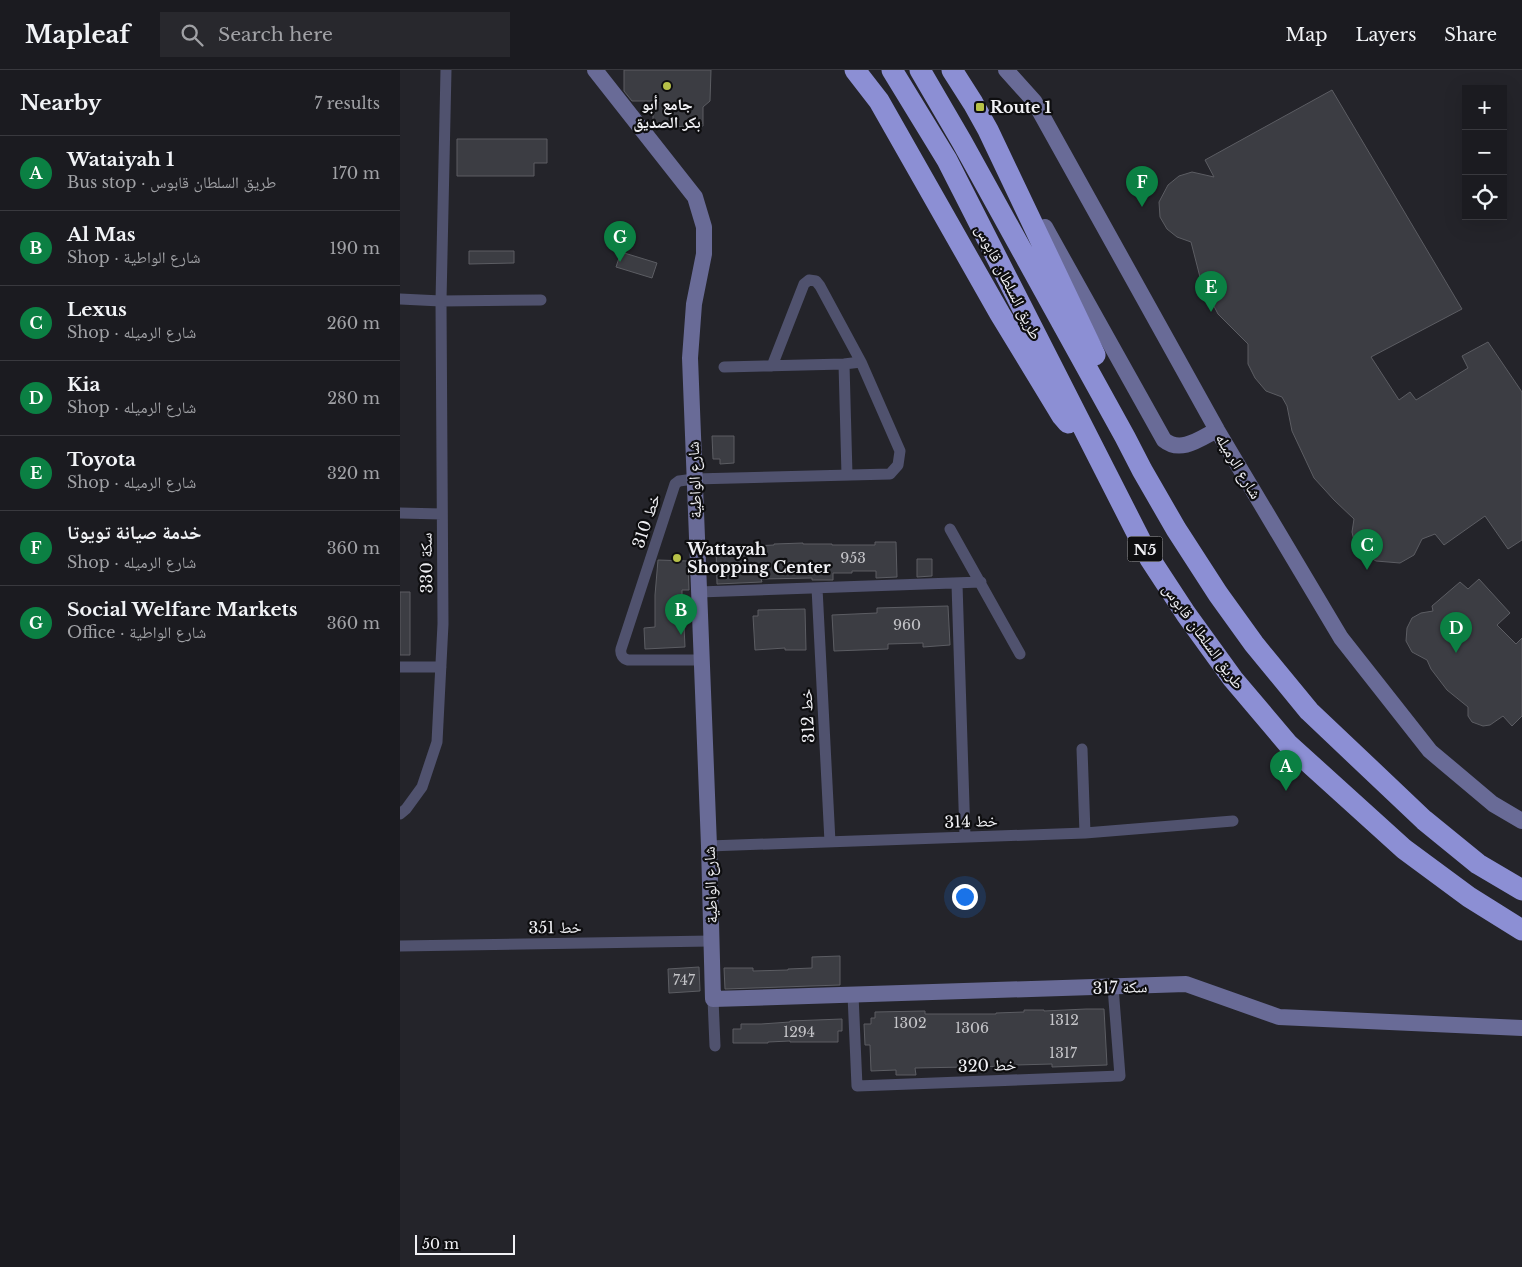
<!DOCTYPE html>
<html lang="en">
<head>
<meta charset="utf-8">
<style>
	:root { --surface:#1b1b20; --page:#28282d; --text:#f1f3f6; --muted:#a0a1a5; --line:#39393e; --accent:#0b8043 }
	body { margin:0; font-family:"Libre Baskerville","Noto Naskh Arabic",serif; background:var(--page); color:var(--text) }
	.controls { position:absolute; right:15px; top:15px; display:grid; overflow:hidden; border-radius:0px; box-shadow:0 5px 20px #0002 }
	.controls button { width:45px; height:45px; display:grid; place-items:center; padding:0; border:0; border-bottom:1px solid var(--line); background:var(--surface); color:var(--text); font:25px sans-serif }
	.scale { position:absolute; left:15px; bottom:12px; width:100px; box-sizing:border-box; padding-left:5px; border:2px solid #f1f1f5; border-top:0; font-size:14px; line-height:18px; white-space:nowrap; color:#f1f1f5; -webkit-text-stroke:4px #0e0e10; paint-order:stroke }
	.you { position:absolute; left:564px; top:826px; width:18px; height:18px; margin:-12px; border:4px solid #fff; border-radius:50%; background:#1a73e8; box-shadow:0 0 0 8px #1a73e833 }
	.badge { display:grid; place-items:center; width:32px; height:32px; border-radius:50%; background:var(--accent); color:#fff; font-size:16px; font-weight:700 }
	.pin { position:absolute; translate:-50% -41px; filter:drop-shadow(0 1px 2px #0008) }
	.pin::after { content:''; position:absolute; top:26px; width:18px; height:15px; background:inherit; clip-path:polygon(0 0,100% 0,50% 100%) }
	.list { margin:0; padding:0; list-style:none }
	h2 { display:flex; justify-content:space-between; align-items:center; height:65px; margin:0; padding:0 20px; font-size:21px }
	h2 small { font-size:16px; font-weight:400; color:var(--muted) }
	.list li { display:grid; grid-template-columns:32px 1fr auto; gap:15px; align-items:center; box-sizing:border-box; height:75px; padding:0 20px; border-top:1px solid var(--line) }
	.list b { display:block; font-size:19px; white-space:nowrap }
	.list p { margin:0; font-size:16px; white-space:nowrap; color:var(--muted) }
	.list em { font-size:16px; font-style:normal; color:var(--muted) }
	.icon { flex:none; width:28px; height:28px; fill:none; stroke:currentColor; stroke-width:2; stroke-linecap:round; stroke-linejoin:round }
	.map { position:relative; flex:none; width:1122px; height:1197px; overflow:hidden }
	header { display:flex; align-items:center; gap:30px; box-sizing:border-box; height:70px; padding:0 25px; background:var(--surface); border-bottom:1px solid var(--line) }
	header strong { font-size:24px }
	nav { display:flex; gap:28px; margin-inline-start:auto; font-size:18px }
	.search { width:350px; height:45px; background:var(--page); display:flex; align-items:center; gap:12px; box-sizing:border-box; padding:0 18px; border-radius:0px; color:var(--muted); font-size:19px }
	main { display:flex }
	aside { flex:1; background:var(--surface) }
	.map>svg:first-child { display:block }
	.building { fill:#3c3d43; stroke:#5c5d63 }
	.lines { fill:none; stroke-linecap:round; stroke-linejoin:round }
	.street { stroke:#50526e; stroke-width:11 }
	.secondary { stroke:#696b97; stroke-width:16 }
	.highway { stroke:#8c8fd4; stroke-width:21 }
	.poi-dot { fill:#b7c148; stroke:#0e0e10; stroke-width:2 }
	.labels { text-anchor:middle; dominant-baseline:central; stroke-width:4.5; stroke-linejoin:round; paint-order:stroke }
	.number-label { font-size:14px; fill:#c4c4c8 }
	.shield { fill:#0e0e10; stroke:#adadb0; stroke-width:1 }
	.shield-label { font-size:15px; font-weight:bold; fill:#f1f1f5 }
	.poi-label { font-size:16px; font-weight:bold; fill:#f1f1f5; stroke:#0e0e10; text-anchor:start }
	.street-label { font-size:16px; fill:#f1f1f5; stroke:#0e0e10 }
</style>
</head>
<body>
<header>
<strong>Mapleaf</strong>
<div class="search"><svg class="icon" aria-label="search" viewBox="0 0 24 24"><circle cx="10" cy="10" r="6"/><path d="M15 15l6 6"/></svg>Search here</div>
<nav><a>Map</a><a>Layers</a><a>Share</a></nav>
</header>
<main>
<aside>
<h2>Nearby<small>7 results</small></h2>
<ul class="list">
<li><span class="badge">A</span><div><b>Wataiyah 1</b><p>Bus stop · طريق السلطان قابوس</p></div><em>170 m</em></li>
<li><span class="badge">B</span><div><b>Al Mas</b><p>Shop · شارع الواطية</p></div><em>190 m</em></li>
<li><span class="badge">C</span><div><b>Lexus</b><p>Shop · شارع الرميله</p></div><em>260 m</em></li>
<li><span class="badge">D</span><div><b>Kia</b><p>Shop · شارع الرميله</p></div><em>280 m</em></li>
<li><span class="badge">E</span><div><b>Toyota</b><p>Shop · شارع الرميله</p></div><em>320 m</em></li>
<li><span class="badge">F</span><div><b>خدمة صيانة تويوتا</b><p>Shop · شارع الرميله</p></div><em>360 m</em></li>
<li><span class="badge">G</span><div><b>Social Welfare Markets</b><p>Office · شارع الواطية</p></div><em>360 m</em></li>
</ul>
</aside>
<div class="map">
<svg width="1122" height="1197" viewBox="0 0 1122 1197">
	<rect width="100%" height="100%" fill="#24242a"/>
	<path class="building" d="M 224,0 L 311,0 L 310,31 L 303,37 L 303,56 L 253,57 L 253,31 L 232,31 L 224,21 Z
		M 932,20 L 1062,239 L 971,287 L 999,330 L 1010,322 L 1016,330 L 1068,298 L 1062,286 L 1088,272 L 1122,322 L 1122,470 L 1108,479 L 1085,446 L 1044,475 L 1035,464 L 1022,469 L 1014,485 L 1000,493 L 976,491 L 960,482 L 955,475 L 952,462 L 954,449 L 934,430 L 914,408 L 892,361 L 887,336 L 882,327 L 866,321 L 855,308 L 848,294 L 848,274 L 818,244 L 801,211 L 791,172 L 777,167 L 767,159 L 760,147 L 759,132 L 768,115 L 779,106 L 792,102 L 814,107 L 805,90 Z
		M 57,69 L 147,69 L 147,93 L 134,93 L 134,106 L 57,106 Z
		M 69,181 L 114,181 L 114,193 L 69,194 Z
		M 221,182 L 257,193 L 252,208 L 216,197 Z
		M 312,366 L 334,366 L 334,393 L 320,394 L 320,389 L 313,389 Z
		M 475,472 L 496,472 L 497,507 L 476,508 L 476,501 L 452,501 L 452,503 L 433,503 L 433,510 L 412,510 L 412,508 L 361,509 L 362,512 L 317,514 L 316,478 L 374,475 L 374,474 L 403,473 L 403,474 L 432,474 L 432,475 L 475,475 Z
		M 517,489 L 532,489 L 532,506 L 517,507 Z
		M 258,490 L 288,491 L 289,520 L 282,520 L 282,556 L 284,556 L 285,577 L 245,579 L 244,558 L 255,557 L 255,525 Z
		M 1079,509 L 1110,543 L 1097,555 L 1116,574 L 1122,568 L 1122,646 L 1112,656 L 1103,646 L 1090,655 L 1083,656 L 1072,652 L 1068,646 L 1068,637 L 1047,620 L 1031,599 L 1027,590 L 1012,582 L 1006,571 L 1007,558 L 1012,548 L 1021,543 L 1033,541 L 1032,536 L 1060,512 L 1068,519 Z
		M 0,522 L 10,522 L 10,585 L 0,585 Z
		M 548,536 L 550,575 L 523,577 L 523,573 L 488,574 L 488,579 L 434,581 L 432,545 L 477,543 L 477,538 Z
		M 405,539 L 406,580 L 385,580 L 385,578 L 355,580 L 353,546 L 358,546 L 358,540 Z
		M 440,886 L 440,915 L 325,919 L 324,898 L 353,898 L 353,901 L 388,900 L 388,899 L 412,898 L 412,887 Z
		M 299,897 L 300,921 L 269,923 L 268,899 Z
		M 686,939 L 704,939 L 707,995 L 652,997 L 652,994 L 616,995 L 616,996 L 515,998 L 516,1005 L 496,1005 L 496,1000 L 471,1001 L 470,975 L 465,975 L 464,954 L 471,954 L 471,948 L 475,948 L 475,942 L 525,941 L 525,944 L 596,944 L 596,943 L 624,942 L 624,940 L 644,940 L 644,941 Z
		M 442,949 L 442,961 L 438,961 L 438,972 L 390,972 L 390,971 L 368,972 L 368,973 L 333,973 L 333,959 L 341,959 L 341,954 L 361,954 L 390,952 L 390,951 Z"/>
	<g class="lines">
		<path class="street" d="M 0,229 L 41,231 L 141,230
			M 444,294 L 447,405
			M 324,297 L 444,294 L 461,292
			M 0,443 L 42,444
			M 550,459 L 620,584
			M 557,514 L 565,767
			M 417,518 L 430,772
			M 299,522 L 581,512
			M 301,590 L 228,590 C 223,589 220,584 221,579 L 275,414 L 279,411 L 294,409 L 490,404 L 498,395 L 500,381 L 461,292 L 420,216 L 416,211 L 409,210 L 404,214 L 372,296
			M 0,597 L 41,597
			M 682,679 L 685,763
			M 0,744 L 6,739 L 22,717 L 37,672 L 43,554 L 41,231 L 46,0
			M 309,776 L 685,763 L 833,751
			M 0,876 L 311,871
			M 453,925 L 457,1016 L 720,1006 L 713,917
			M 313,929 L 315,976"/>
		<path class="secondary" d="M 195,0 L 295,127 L 304,157 L 304,184 L 294,234 L 290,288 L 309,776 L 313,929 L 786,914 L 879,947 L 1122,958
			M 606,0 L 634,31 L 817,360 L 941,568 L 1030,681 L 1093,734 L 1122,751
			M 645,157 L 764,370 C 781,384 801,368 817,360"/>
		<path class="highway" d="M 455,0 L 479,31 L 600,244 L 662,346 L 668,353
			M 492,0 L 547,90 L 750,489 L 786,544 L 833,609 L 888,674 L 1004,779 L 1069,827 L 1122,860
			M 520,0 L 562,72 L 725,367 L 742,400 L 776,459 L 818,524 L 854,574 L 909,641 L 1024,750 L 1078,794 L 1122,820
			M 552,0 L 573,33 L 588,60 L 695,285"/>
	</g>
	<g class="poi-dot">
		<circle cx="267" cy="16" r="5"/>
		<rect x="575" y="32" width="10" height="10" rx="2.5"/>
		<circle cx="277" cy="488" r="5"/>
	</g>
	<g class="labels">
		<g class="number-label">
			<text x="453" y="488">953</text>
			<text x="507" y="555">960</text>
			<text x="284" y="910">747</text>
			<text x="664" y="950">1312</text>
			<text x="510" y="953">1302</text>
			<text x="572" y="958">1306</text>
			<text x="399" y="962">1294</text>
			<text x="663" y="983">1317</text>
		</g>
		<rect class="shield" x="727.5" y="466.5" width="35" height="25" rx="4"/>
		<g class="shield-label">
			<text x="745" y="479">N5</text>
		</g>
		<g class="poi-label">
			<text x="267" y="34" text-anchor="middle">جامع أبو<tspan x="267" dy="18">بكر الصديق</tspan></text>
			<text x="590" y="37">Route 1</text>
			<text x="287" y="479">Wattayah<tspan x="287" dy="18">Shopping Center</tspan></text>
		</g>
		<g class="street-label">
			<text transform="translate(609 212) rotate(63)">طريق السلطان قابوس</text>
			<text transform="translate(839 396) rotate(59)">شارع الرميله</text>
			<text transform="translate(294 410) rotate(-92)">شارع الواطية</text>
			<text transform="translate(246 451) rotate(-72)">خط 310</text>
			<text transform="translate(26 493) rotate(-91)">سكة 330</text>
			<text transform="translate(804 566) rotate(54)">طريق السلطان قابوس</text>
			<text transform="translate(407 646) rotate(-93)">خط 312</text>
			<text transform="translate(571 751) rotate(-2)">خط 314</text>
			<text transform="translate(310 815) rotate(-92)">شارع الواطية</text>
			<text transform="translate(155 857) rotate(-1)">خط 351</text>
			<text transform="translate(720 917) rotate(-2)">سكة 317</text>
			<text transform="translate(587 995) rotate(-2)">خط 320</text>
		</g>
	</g>
</svg>
<div class="controls">
<button>+</button>
<button>−</button>
<button><svg class="icon" aria-label="locate" viewBox="0 0 24 24"><circle cx="12" cy="12" r="6"/><path d="M12 2v4M12 18v4M2 12h4M18 12h4"/></svg></button>
</div>
<div class="scale">50 m</div>
<div class="you"></div>
<div class="pin badge" style="left:886px;top:721px">A</div>
<div class="pin badge" style="left:281px;top:565px">B</div>
<div class="pin badge" style="left:967px;top:500px">C</div>
<div class="pin badge" style="left:1056px;top:583px">D</div>
<div class="pin badge" style="left:811px;top:242px">E</div>
<div class="pin badge" style="left:742px;top:137px">F</div>
<div class="pin badge" style="left:220px;top:192px">G</div>
</div>
</main>
</body>
</html>
